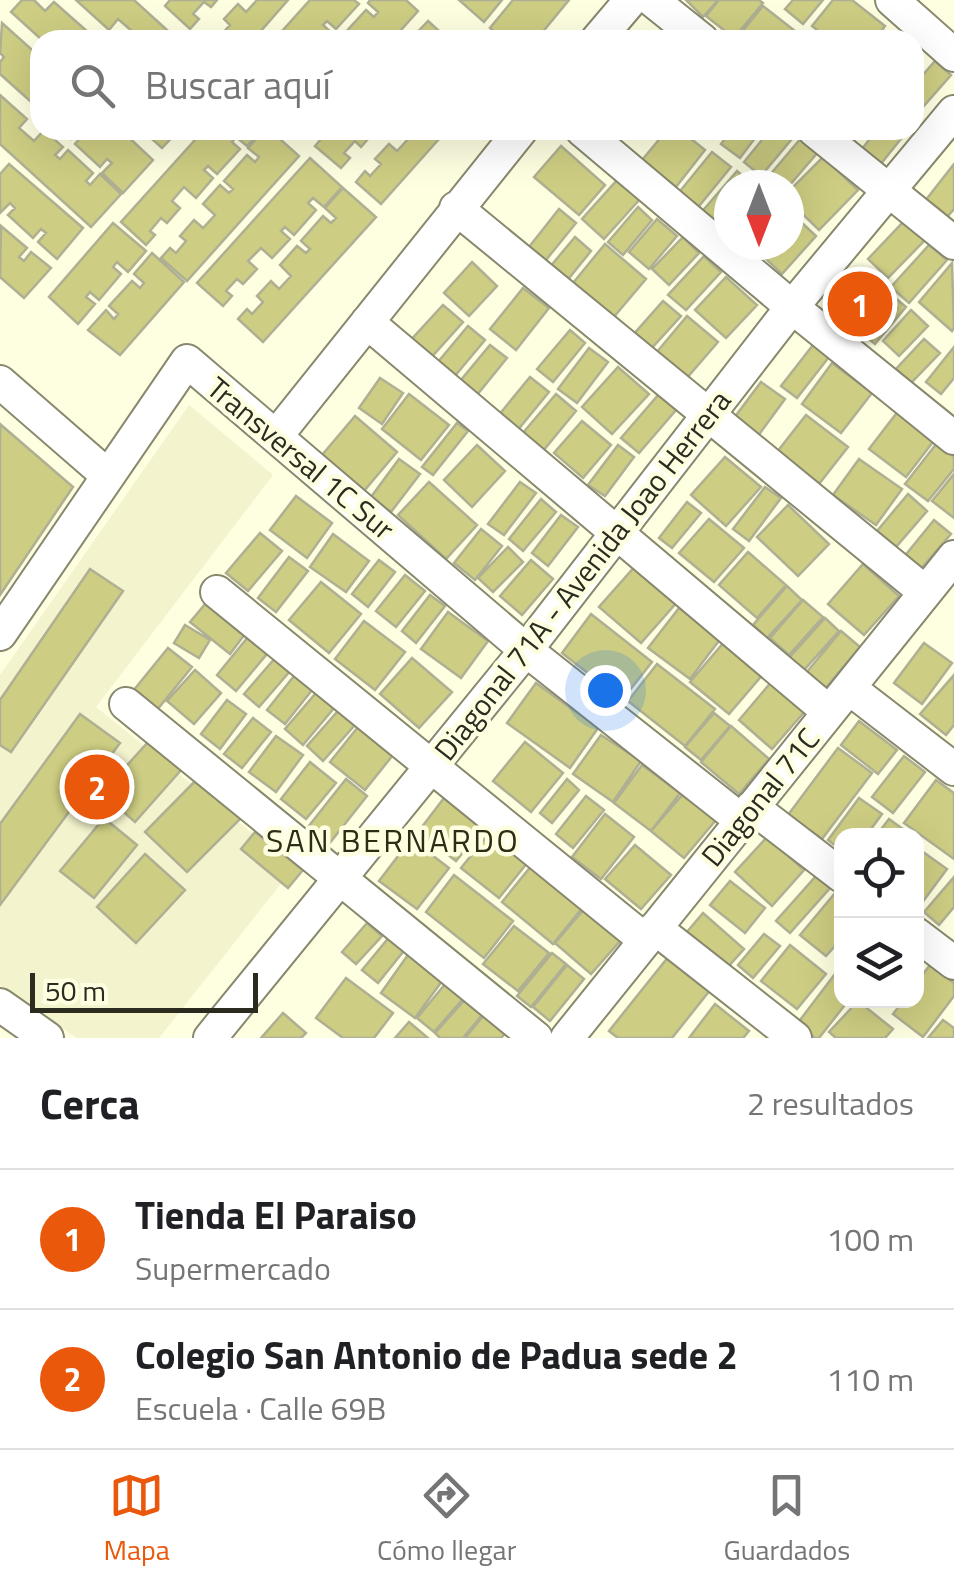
<!DOCTYPE html>
<html lang="es">
<head>
<meta charset="utf-8">
<style>
	:root { --surface:#fff; --page:#f6f6f6; --text:#202124; --muted:#757577; --line:#e0e0e0; --accent:#ea580c }
	body { margin:0; font-family:"Titillium Web",sans-serif; background:var(--page); color:var(--text) }
	.controls { position:absolute; right:30px; bottom:30px; display:grid; overflow:hidden; border-radius:20px; box-shadow:0 10px 40px #0002 }
	.controls button { width:90px; height:90px; display:grid; place-items:center; padding:0; border:0; border-bottom:2px solid var(--line); background:var(--surface); color:var(--text); font:50px sans-serif }
	.compass { position:absolute; left:714px; top:170px; width:90px; height:90px; border-radius:50%; background:var(--surface); box-shadow:0 10px 40px #0002; rotate:180deg }
	.scale { position:absolute; left:30px; bottom:25px; width:228px; box-sizing:border-box; padding-left:10px; border:5px solid #2b2b20; border-top:0; font-size:28px; line-height:35px; white-space:nowrap; color:#2b2b20; -webkit-text-stroke:8px #fefee1; paint-order:stroke }
	.you { position:absolute; left:605px; top:690px; width:35px; height:35px; margin:-25px; border:8px solid #fff; border-radius:50%; background:#1a73e8; box-shadow:0 0 0 15px #1a73e833 }
	.badge { display:grid; place-items:center; width:65px; height:65px; border-radius:50%; background:var(--accent); color:#fff; font-size:32px; font-weight:700 }
	.pin { position:absolute; translate:-50% -50%; border:5px solid #fff; box-shadow:0 2px 10px #0006 }
	.list { margin:0; padding:0; list-style:none }
	h2 { display:flex; justify-content:space-between; align-items:center; height:130px; margin:0; padding:0 40px; font-size:42px }
	h2 small { font-size:32px; font-weight:400; color:var(--muted) }
	.list li { display:grid; grid-template-columns:65px 1fr auto; gap:30px; align-items:center; box-sizing:border-box; height:140px; padding:0 40px; border-top:2px solid var(--line) }
	.list b { display:block; font-size:38px; white-space:nowrap }
	.list p { margin:0; font-size:32px; white-space:nowrap; color:var(--muted) }
	.list em { font-size:32px; font-style:normal; color:var(--muted) }
	.icon { flex:none; width:55px; height:55px; fill:none; stroke:currentColor; stroke-width:2; stroke-linecap:round; stroke-linejoin:round }
	.map { position:relative; flex:none; width:954px; height:1038px; overflow:hidden }
	.search { position:absolute; background:var(--surface); box-shadow:0 10px 40px #0002; left:30px; right:30px; top:30px; height:110px; display:flex; align-items:center; gap:25px; box-sizing:border-box; padding:0 35px; border-radius:30px; color:var(--muted); font-size:38px }
	.sheet { height:410px; background:var(--surface) }
	nav { display:flex; justify-content:space-around; align-items:center; box-sizing:border-box; height:140px; border-top:2px solid var(--line); background:var(--surface); font-size:28px; color:var(--muted) }
	nav a { display:grid; justify-items:center; gap:5px }
	nav .on { color:var(--accent) }
	.map>svg:first-child { display:block }
	.built { fill:#f3f3ce }
	.building { fill:#cdcd83; stroke:#afaf93; stroke-width:2.5 }
	.lines { fill:none; stroke-linecap:round; stroke-linejoin:round }
	.minor-casing { stroke:#88886e; stroke-width:36 }
	.minor { stroke:#fff; stroke-width:32 }
	.labels { text-anchor:middle; dominant-baseline:central; stroke-width:9; stroke-linejoin:round; paint-order:stroke }
	.street-label { font-size:30px; fill:#2b2b20; stroke:#fefee1 }
	.neighbourhood-label { font-size:32px; letter-spacing:2.5px; fill:#2d2d16; stroke:#fefee1 }
</style>
</head>
<body>
<div class="map">
<svg width="954" height="1038" viewBox="0 0 954 1038">
	<rect width="100%" height="100%" fill="#fefee1"/>
	<path class="built" d="M 189,405 L 273,475 L 96,707 L 294,867 L 159,1038 L 77,1038 L 0,986 L 0,675 Z"/>
	<path class="building" d="M 22,0 L 34,0 L 45,11 L 54,2 L 97,40 L 42,40 L 11,12 Z
		M 76,0 L 134,0 L 178,40 L 127,40 L 133,32 L 118,19 L 109,30 Z
		M 170,0 L 217,0 L 211,7 L 204,2 L 193,14 L 199,19 L 190,29 L 165,6 Z
		M 257,0 L 288,0 L 253,40 L 207,40 L 214,32 L 219,37 L 230,25 L 224,19 L 238,4 L 246,12 Z
		M 310,0 L 354,0 L 359,4 L 336,29 L 327,21 L 323,25 L 332,33 L 326,40 L 274,40 Z
		M 370,0 L 406,0 L 418,11 L 392,40 L 348,40 L 343,35 L 366,10 L 374,17 L 378,12 L 368,3 Z
		M 459,0 L 502,0 L 484,22 Z
		M 513,0 L 569,0 L 536,40 L 503,40 L 490,28 Z
		M 686,0 L 718,0 L 703,17 Z
		M 719,0 L 759,0 L 763,3 L 734,38 L 706,16 Z
		M 793,0 L 823,0 L 803,24 L 785,9 Z
		M 833,0 L 852,0 L 885,26 L 875,40 L 830,40 L 812,26 Z
		M 763,6 L 804,38 L 803,40 L 735,40 Z
		M 428,21 L 449,40 L 410,40 Z
		M 2,23 L 40,57 L 38,108 L 0,74 L 0,62 L 4,57 L 0,53 Z
		M 935,61 L 951,75 L 915,116 L 914,85 Z
		M 0,95 L 27,119 L 19,128 L 34,141 L 44,130 L 63,147 L 55,155 L 60,159 L 68,150 L 93,173 L 86,181 L 90,185 L 100,174 L 121,194 L 91,227 L 0,144 Z
		M 61,130 L 121,130 L 153,160 L 123,193 L 102,173 L 112,163 L 107,159 L 100,167 L 75,144 L 83,135 L 78,131 L 71,139 Z
		M 142,130 L 179,130 L 162,148 Z
		M 204,130 L 262,130 L 247,146 L 236,137 L 232,142 L 240,149 L 217,174 L 208,166 L 204,170 L 213,178 L 196,198 L 184,187 L 172,201 L 180,208 L 167,223 L 161,218 L 150,231 L 155,235 L 146,245 L 121,222 Z
		M 264,130 L 270,130 L 299,156 L 187,281 L 161,258 L 170,248 L 176,253 L 186,241 L 180,236 L 194,220 L 203,228 L 215,215 L 203,204 L 220,185 L 229,193 L 233,189 L 224,181 L 247,155 L 255,162 L 259,157 L 248,148 Z
		M 329,130 L 373,130 L 375,131 L 361,147 L 355,141 L 344,153 L 350,158 L 341,168 L 315,146 Z
		M 401,130 L 447,130 L 381,204 L 356,182 L 365,171 L 370,176 L 381,164 L 375,159 L 389,144 L 397,151 L 409,138 Z
		M 667,130 L 680,130 L 705,150 L 676,187 L 642,160 Z
		M 732,130 L 761,130 L 740,158 L 721,144 Z
		M 770,130 L 792,130 L 796,134 L 761,176 L 744,162 Z
		M 877,130 L 908,130 L 880,165 L 861,150 Z
		M 802,137 L 819,151 L 789,186 L 766,185 L 763,183 Z
		M 561,146 L 605,185 L 579,215 L 534,177 Z
		M 712,152 L 731,167 L 695,211 L 676,196 Z
		M 823,157 L 858,190 L 819,230 L 789,201 L 789,191 Z
		M 310,158 L 342,187 L 324,207 L 313,198 L 308,203 L 316,210 L 294,235 L 285,227 L 281,231 L 290,239 L 272,258 L 261,248 L 248,261 L 257,269 L 243,284 L 237,279 L 226,291 L 232,296 L 223,306 L 197,283 Z
		M 9,164 L 83,228 L 57,259 L 38,242 L 46,233 L 41,229 L 33,238 L 8,215 L 15,208 L 10,203 L 0,213 L 0,174 Z
		M 954,164 L 954,209 L 947,217 L 925,201 Z
		M 737,171 L 753,185 L 729,185 L 729,219 L 718,231 L 699,215 Z
		M 618,179 L 641,198 L 604,239 L 582,219 Z
		M 343,188 L 376,217 L 263,342 L 238,319 L 247,309 L 252,314 L 263,302 L 257,296 L 271,281 L 279,289 L 291,276 L 280,265 L 297,246 L 306,253 L 310,249 L 301,241 L 323,216 L 331,223 L 336,218 L 325,208 Z
		M 638,207 L 652,220 L 623,255 L 608,242 Z
		M 559,209 L 576,223 L 546,260 L 529,247 Z
		M 657,219 L 677,236 L 649,269 L 629,252 Z
		M 905,220 L 925,240 L 888,278 L 868,259 Z
		M 800,221 L 816,236 L 782,274 L 766,259 L 778,245 L 789,245 L 789,233 Z
		M 113,223 L 146,251 L 128,272 L 117,262 L 113,267 L 121,274 L 99,300 L 90,292 L 86,297 L 95,304 L 78,324 L 49,297 Z
		M 1,226 L 27,248 L 19,257 L 24,261 L 31,252 L 51,268 L 24,298 L 0,277 Z
		M 575,237 L 591,251 L 566,282 L 549,268 Z
		M 683,237 L 699,253 L 669,285 L 652,269 Z
		M 605,244 L 646,279 L 613,318 L 573,283 Z
		M 929,245 L 947,260 L 909,303 L 891,287 Z
		M 152,253 L 184,282 L 120,355 L 88,330 L 106,310 L 114,319 L 118,314 L 109,306 L 132,281 L 140,288 L 144,283 L 134,274 Z
		M 704,256 L 721,272 L 686,310 L 668,295 Z
		M 472,262 L 497,286 L 469,316 L 444,293 Z
		M 952,263 L 954,328 L 952,331 L 919,302 Z
		M 726,277 L 757,305 L 726,338 L 695,310 Z
		M 867,278 L 884,291 L 852,330 L 835,317 Z
		M 523,288 L 549,308 L 516,350 L 490,329 Z
		M 889,293 L 906,307 L 875,344 L 858,330 Z
		M 663,301 L 681,316 L 650,350 L 633,335 Z
		M 443,305 L 463,322 L 429,360 L 409,342 Z
		M 911,310 L 928,326 L 899,356 L 883,341 Z
		M 687,316 L 718,342 L 686,379 L 656,353 Z
		M 468,326 L 485,340 L 454,377 L 437,363 Z
		M 570,330 L 585,343 L 553,382 L 537,369 Z
		M 924,339 L 940,353 L 911,383 L 896,369 Z
		M 490,345 L 507,358 L 477,395 L 460,381 Z
		M 813,345 L 829,357 L 797,398 L 781,386 Z
		M 954,347 L 954,378 L 941,394 L 926,382 Z
		M 589,348 L 608,362 L 577,403 L 558,389 Z
		M 832,363 L 872,393 L 841,433 L 802,404 Z
		M 618,367 L 649,394 L 612,434 L 582,407 Z
		M 530,377 L 549,392 L 517,431 L 498,416 Z
		M 380,378 L 403,393 L 382,424 L 359,408 Z
		M 761,382 L 785,399 L 755,440 L 731,422 Z
		M 409,394 L 449,425 L 421,460 L 382,429 Z
		M 556,394 L 576,411 L 543,451 L 522,434 Z
		M 659,394 L 677,409 L 639,453 L 621,438 Z
		M 899,410 L 936,438 L 906,477 L 869,449 Z
		M 806,415 L 848,447 L 819,484 L 777,452 Z
		M 355,416 L 397,452 L 364,491 L 322,455 Z
		M 582,421 L 611,445 L 583,478 L 554,453 Z
		M 457,423 L 468,431 L 433,475 L 422,467 Z
		M 0,424 L 73,487 L 0,595 Z
		M 937,443 L 954,457 L 954,469 L 928,501 L 905,484 Z
		M 477,445 L 505,471 L 472,507 L 444,480 Z
		M 618,445 L 634,457 L 605,496 L 588,485 Z
		M 725,457 L 761,487 L 726,526 L 691,495 Z
		M 399,459 L 420,474 L 391,512 L 371,497 Z
		M 859,459 L 902,489 L 876,525 L 833,495 Z
		M 954,474 L 954,518 L 932,501 Z
		M 429,482 L 477,525 L 446,559 L 398,515 Z
		M 520,482 L 536,493 L 504,535 L 488,524 Z
		M 765,487 L 781,498 L 749,541 L 733,529 Z
		M 908,494 L 927,511 L 896,547 L 877,531 Z
		M 296,496 L 332,523 L 307,558 L 270,530 Z
		M 541,499 L 556,512 L 523,551 L 509,539 Z
		M 687,502 L 701,513 L 672,548 L 659,538 Z
		M 788,505 L 829,544 L 798,576 L 757,537 Z
		M 561,515 L 578,527 L 548,566 L 532,553 Z
		M 709,519 L 744,548 L 714,582 L 679,553 Z
		M 934,520 L 951,534 L 919,571 L 903,558 Z
		M 481,529 L 502,546 L 475,580 L 454,563 Z
		M 260,533 L 282,551 L 248,591 L 226,573 Z
		M 333,534 L 369,561 L 346,592 L 310,567 Z
		M 508,547 L 523,562 L 493,592 L 478,578 Z
		M 748,552 L 786,585 L 757,618 L 719,585 Z
		M 289,557 L 308,571 L 276,612 L 258,598 Z
		M 379,560 L 395,572 L 368,607 L 352,594 Z
		M 531,560 L 553,579 L 522,615 L 500,596 Z
		M 637,564 L 678,601 L 641,643 L 599,607 Z
		M 863,564 L 899,596 L 864,635 L 828,604 Z
		M 90,569 L 123,591 L 11,752 L 0,745 L 0,700 Z
		M 405,575 L 425,591 L 396,627 L 376,611 Z
		M 321,582 L 361,614 L 329,653 L 289,620 Z
		M 787,586 L 802,600 L 767,638 L 753,625 Z
		M 430,595 L 445,606 L 416,643 L 402,631 Z
		M 803,600 L 823,617 L 789,655 L 770,638 Z
		M 206,603 L 245,634 L 230,654 L 190,622 Z
		M 679,608 L 721,638 L 690,679 L 648,648 Z
		M 448,612 L 488,641 L 461,678 L 421,649 Z
		M 591,614 L 652,662 L 622,700 L 562,653 Z
		M 825,618 L 839,631 L 804,670 L 789,658 Z
		M 364,621 L 405,652 L 375,690 L 335,659 Z
		M 185,625 L 210,640 L 199,658 L 174,643 Z
		M 841,631 L 860,647 L 825,689 L 806,673 Z
		M 252,632 L 272,648 L 236,691 L 217,675 Z
		M 725,641 L 764,673 L 729,714 L 690,682 Z
		M 924,643 L 952,663 L 922,704 L 894,683 Z
		M 168,648 L 192,667 L 157,710 L 133,691 Z
		M 283,649 L 298,662 L 259,707 L 244,694 Z
		M 412,658 L 452,692 L 419,728 L 380,694 Z
		M 657,664 L 715,709 L 685,746 L 628,701 Z
		M 302,666 L 320,680 L 285,724 L 267,710 Z
		M 195,670 L 221,693 L 194,724 L 167,701 Z
		M 954,675 L 954,725 L 946,735 L 920,714 Z
		M 773,680 L 807,709 L 772,749 L 739,720 Z
		M 536,683 L 598,728 L 570,768 L 507,723 Z
		M 322,686 L 340,701 L 303,745 L 285,729 Z
		M 227,700 L 246,714 L 220,749 L 201,734 Z
		M 338,711 L 355,725 L 323,761 L 307,746 Z
		M 714,713 L 730,726 L 701,760 L 685,747 Z
		M 80,714 L 120,743 L 0,905 L 0,824 Z
		M 253,718 L 271,732 L 242,768 L 224,754 Z
		M 859,721 L 897,750 L 878,774 L 841,745 Z
		M 731,726 L 769,759 L 739,794 L 701,762 Z
		M 358,727 L 393,755 L 365,790 L 330,762 Z
		M 601,735 L 641,761 L 613,802 L 573,774 Z
		M 276,736 L 303,755 L 276,792 L 249,772 Z
		M 149,741 L 182,769 L 135,822 L 102,793 Z
		M 525,742 L 563,773 L 531,812 L 493,781 Z
		M 838,748 L 872,773 L 822,839 L 788,815 Z
		M 904,756 L 925,772 L 893,813 L 872,797 Z
		M 310,762 L 336,783 L 306,819 L 281,799 Z
		M 642,765 L 680,793 L 651,831 L 614,803 Z
		M 199,777 L 241,818 L 187,872 L 145,832 Z
		M 346,779 L 367,796 L 329,844 L 308,827 Z
		M 567,779 L 579,790 L 552,823 L 540,813 Z
		M 936,780 L 954,793 L 954,859 L 904,823 Z
		M 683,794 L 716,820 L 684,858 L 651,831 Z
		M 586,796 L 604,810 L 573,848 L 556,834 Z
		M 444,798 L 483,828 L 456,861 L 418,832 Z
		M 859,798 L 882,814 L 866,836 L 842,836 L 842,851 L 828,840 Z
		M 605,814 L 634,837 L 601,879 L 572,857 Z
		M 104,818 L 137,845 L 94,898 L 60,871 Z
		M 889,819 L 907,832 L 904,836 L 876,836 Z
		M 498,822 L 536,852 L 499,898 L 461,868 Z
		M 255,832 L 303,870 L 288,888 L 241,849 Z
		M 767,837 L 804,870 L 772,906 L 735,872 Z
		M 411,839 L 449,868 L 417,909 L 379,881 Z
		M 635,845 L 671,875 L 641,909 L 605,879 Z
		M 916,847 L 947,869 L 921,904 L 916,901 Z
		M 145,854 L 185,890 L 136,943 L 97,907 Z
		M 532,865 L 583,907 L 553,944 L 502,902 Z
		M 454,875 L 513,921 L 484,958 L 426,912 Z
		M 816,876 L 830,888 L 790,933 L 776,921 Z
		M 954,877 L 954,907 L 939,925 L 924,912 Z
		M 730,881 L 765,908 L 745,933 L 710,905 Z
		M 836,892 L 842,896 L 842,938 L 826,956 L 800,935 Z
		M 585,908 L 621,940 L 591,974 L 555,943 Z
		M 703,913 L 744,949 L 727,968 L 686,933 Z
		M 367,923 L 382,936 L 356,964 L 342,952 Z
		M 514,926 L 549,953 L 518,991 L 483,964 Z
		M 764,934 L 780,946 L 753,978 L 738,965 Z
		M 391,935 L 407,947 L 378,983 L 362,970 Z
		M 790,945 L 826,974 L 797,1009 L 761,981 Z
		M 410,952 L 445,977 L 415,1018 L 381,993 Z
		M 552,953 L 566,964 L 531,1007 L 517,996 Z
		M 669,956 L 711,989 L 672,1038 L 618,1038 L 609,1031 Z
		M 567,965 L 584,979 L 550,1021 L 533,1007 Z
		M 930,965 L 954,983 L 954,996 L 923,1037 L 893,1014 L 903,1001 L 916,1001 L 916,983 Z
		M 835,974 L 842,979 L 842,1001 L 848,1001 L 819,1038 L 815,1038 L 797,1024 Z
		M 451,977 L 469,992 L 434,1032 L 417,1018 Z
		M 346,978 L 393,1013 L 374,1038 L 343,1038 L 316,1018 Z
		M 470,994 L 487,1009 L 463,1038 L 440,1038 L 435,1033 Z
		M 858,1001 L 893,1029 L 885,1038 L 836,1038 L 829,1032 Z
		M 715,1004 L 749,1031 L 743,1038 L 689,1038 Z
		M 488,1010 L 510,1028 L 501,1038 L 465,1038 Z
		M 283,1013 L 306,1033 L 301,1038 L 261,1038 Z
		M 943,1020 L 954,1028 L 954,1038 L 928,1038 Z
		M 409,1022 L 428,1038 L 395,1038 Z"/>
	<g class="lines">
		<defs>
			<path id="minor" d="M 652,0 L 702,40
				M 892,0 L 954,55
				M 597,40 L 631,0
				M 582,130 L 792,307 L 954,438
				M 814,130 L 954,243
				M 456,208 L 925,592
				M 367,322 L 829,712
				M 0,382 L 107,475
				M 277,435 L 521,130
				M 217,592 L 645,940
				M 0,634 L 187,361 L 526,650 L 741,820
				M 849,688 L 954,769
				M 126,704 L 536,1038
				M 752,807 L 842,876
				M 655,928 L 795,1038
				M 916,934 L 954,963
				M 0,1005 L 47,1038
				M 210,1038 L 526,650 L 792,307 L 954,112
				M 567,1038 L 954,557"/>
		</defs>
		<use href="#minor" class="minor-casing"/>
		<use href="#minor" class="minor"/>
	</g>
	<g class="labels">
		<g class="street-label">
			<text transform="translate(301 458) rotate(40)">Transversal 1C Sur</text>
			<text transform="translate(582 575) rotate(-52)">Diagonal 71A - Avenida Joao Herrera</text>
			<text transform="translate(760 797) rotate(-51)">Diagonal 71C</text>
		</g>
		<g class="neighbourhood-label">
			<text x="393" y="840">SAN BERNARDO</text>
		</g>
	</g>
</svg>
<div class="controls">
<button><svg class="icon" aria-label="locate" viewBox="0 0 24 24"><circle cx="12" cy="12" r="6"/><path d="M12 2v4M12 18v4M2 12h4M18 12h4"/></svg></button>
<button><svg class="icon" aria-label="layers" viewBox="0 0 24 24"><path d="M12 4l9 5-9 5-9-5zM3 14l9 5 9-5"/></svg></button>
</div>
<svg class="compass" viewBox="-18 -18 36 36"><path d="M0-13l5 13h-10z" fill="#e53935"/><path d="M0 13l5-13h-10z" fill="#757577"/></svg>
<div class="scale">50 m</div>
<div class="you"></div>
<div class="pin badge" style="left:860px;top:304px">1</div>
<div class="pin badge" style="left:97px;top:787px">2</div>
<div class="search"><svg class="icon" aria-label="search" viewBox="0 0 24 24"><circle cx="10" cy="10" r="6"/><path d="M15 15l6 6"/></svg>Buscar aquí</div>
</div>
<section class="sheet">
<h2>Cerca<small>2 resultados</small></h2>
<ul class="list">
<li><span class="badge">1</span><div><b>Tienda El Paraiso</b><p>Supermercado</p></div><em>100 m</em></li>
<li><span class="badge">2</span><div><b>Colegio San Antonio de Padua sede 2</b><p>Escuela · Calle 69B</p></div><em>110 m</em></li>
</ul>
</section>
<nav>
<a class="on"><svg class="icon" aria-label="map" viewBox="0 0 24 24"><path d="M3 6l6-2 6 2 6-2v14l-6 2-6-2-6 2zM9 4v14M15 6v14"/></svg>Mapa</a>
<a><svg class="icon" aria-label="directions" viewBox="0 0 24 24"><path d="M12 3l9 9-9 9-9-9zM9 14v-3h6M13 9l2 2-2 2"/></svg>Cómo llegar</a>
<a><svg class="icon" aria-label="saved" viewBox="0 0 24 24"><path d="M7 4h10v16l-5-4-5 4z"/></svg>Guardados</a>
</nav>
</body>
</html>
